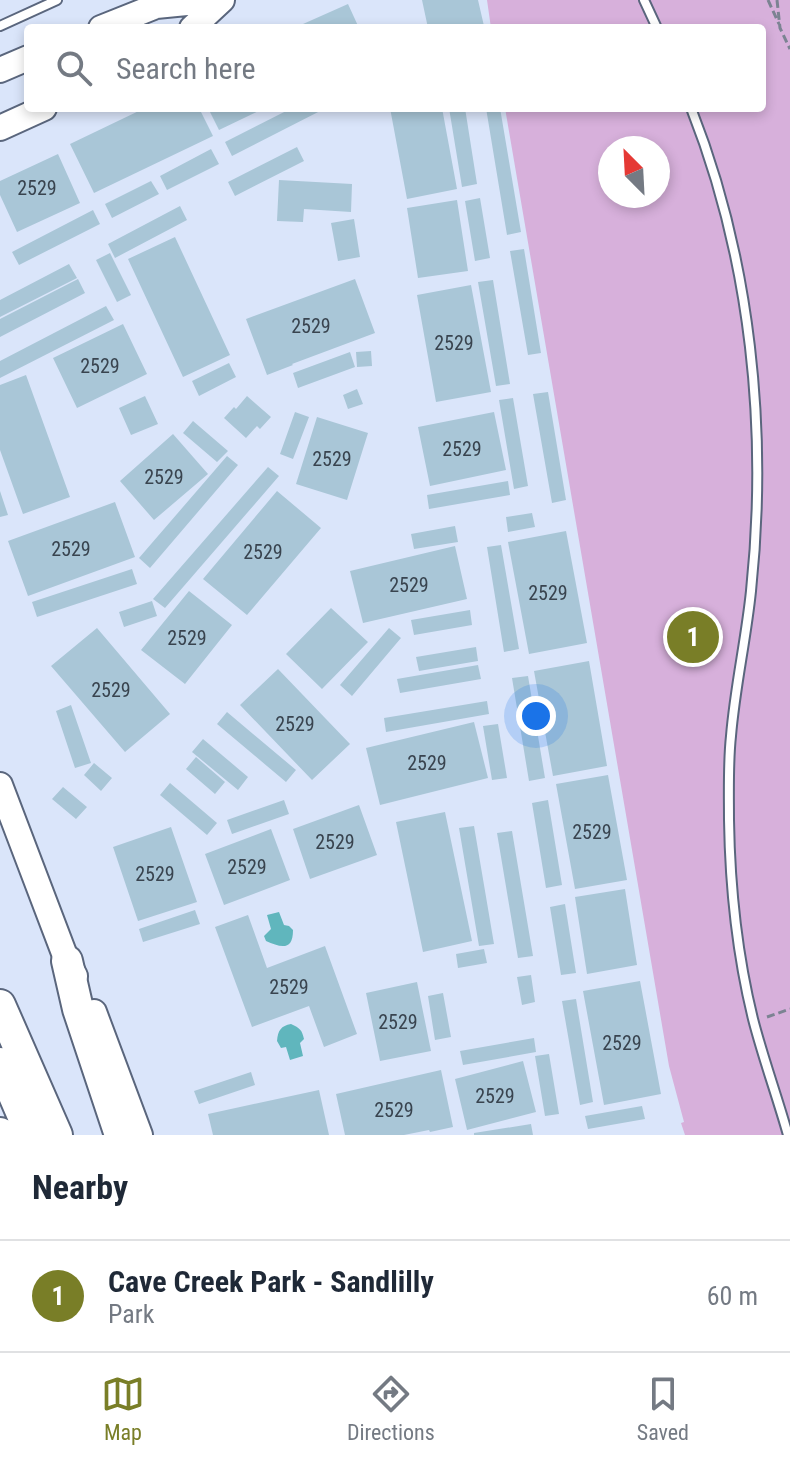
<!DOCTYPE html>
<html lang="en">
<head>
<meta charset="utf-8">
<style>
	:root { --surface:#fff; --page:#f2f2f3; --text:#1f2937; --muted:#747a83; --line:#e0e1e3; --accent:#797e27 }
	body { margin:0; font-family:"Roboto Condensed",sans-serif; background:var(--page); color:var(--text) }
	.compass { position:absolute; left:598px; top:136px; width:72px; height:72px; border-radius:50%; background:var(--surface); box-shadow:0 4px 12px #0003; rotate:336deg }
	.you { position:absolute; left:536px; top:716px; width:28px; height:28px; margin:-20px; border:6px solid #fff; border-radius:50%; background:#1a73e8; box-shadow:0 0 0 12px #1a73e833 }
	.badge { display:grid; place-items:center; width:52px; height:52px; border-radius:50%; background:var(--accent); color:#fff; font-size:26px; font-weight:700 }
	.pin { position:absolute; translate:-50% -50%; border:4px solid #fff; box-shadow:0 2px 8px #0006 }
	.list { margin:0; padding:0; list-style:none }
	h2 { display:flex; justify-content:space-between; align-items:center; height:104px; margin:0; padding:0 32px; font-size:34px }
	h2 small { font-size:26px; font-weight:400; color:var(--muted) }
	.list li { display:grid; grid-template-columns:52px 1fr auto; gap:24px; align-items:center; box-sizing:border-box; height:112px; padding:0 32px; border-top:2px solid var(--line) }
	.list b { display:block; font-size:30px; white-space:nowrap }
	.list p { margin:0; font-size:26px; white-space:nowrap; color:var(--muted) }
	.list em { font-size:26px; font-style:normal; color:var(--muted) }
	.icon { flex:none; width:44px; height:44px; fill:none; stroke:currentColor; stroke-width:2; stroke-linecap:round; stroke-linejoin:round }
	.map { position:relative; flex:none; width:790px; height:1135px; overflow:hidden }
	.search { position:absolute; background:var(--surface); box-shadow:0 4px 12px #0003; left:24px; right:24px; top:24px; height:88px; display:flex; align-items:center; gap:20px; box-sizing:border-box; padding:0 28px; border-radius:8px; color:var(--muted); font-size:30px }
	.sheet { height:216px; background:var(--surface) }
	nav { display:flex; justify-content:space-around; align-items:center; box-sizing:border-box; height:112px; border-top:2px solid var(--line); background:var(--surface); font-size:22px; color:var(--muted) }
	nav a { display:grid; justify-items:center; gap:4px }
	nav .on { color:var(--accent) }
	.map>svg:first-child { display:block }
	.green { fill:#d7b0db; fill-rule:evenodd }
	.water { fill:#60b6bd }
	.building { fill:#a9c6d7 }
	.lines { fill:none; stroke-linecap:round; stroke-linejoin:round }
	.lane-casing { stroke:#5a667d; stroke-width:12 }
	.secondary-casing { stroke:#5a667d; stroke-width:28 }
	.highway-casing { stroke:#5a667d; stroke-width:34 }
	.path { stroke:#7b8392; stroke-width:3; stroke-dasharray:8 4; stroke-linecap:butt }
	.lane { stroke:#fff; stroke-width:8 }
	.secondary { stroke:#fff; stroke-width:24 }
	.highway { stroke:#fff; stroke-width:30 }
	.labels { text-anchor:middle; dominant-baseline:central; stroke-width:6; stroke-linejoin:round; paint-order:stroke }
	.number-label { font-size:20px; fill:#39444f }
</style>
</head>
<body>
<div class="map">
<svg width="790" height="1135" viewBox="0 0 790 1135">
	<rect width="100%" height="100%" fill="#dae5fa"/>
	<path class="green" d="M 487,0 L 790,0 L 790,1135 L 685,1135 L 681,1123 L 684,1122 L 669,1066 L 505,108 L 762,108 L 762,28 L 491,28 ZM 610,148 L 658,148 L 658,196 L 610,196 Z"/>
	<path class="water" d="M 279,912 L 284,925 L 289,926 L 293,930 C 293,952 280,947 266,941 L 264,936 L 271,929 L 267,915 Z
		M 291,1024 C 300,1028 302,1030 304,1039 L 300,1043 L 303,1056 L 290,1060 L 286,1047 L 281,1048 L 277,1041 C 278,1030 281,1026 291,1024 Z"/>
	<path class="building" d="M 422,0 L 478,0 L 484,26 L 475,28 L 428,28 Z
		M 348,4 L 359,28 L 294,28 Z
		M 145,108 L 199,108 L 213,136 L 94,193 L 70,144 Z
		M 208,108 L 265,108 L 219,130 Z
		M 292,108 L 326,108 L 232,156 L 225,142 Z
		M 390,108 L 442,108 L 457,189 L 407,199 Z
		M 449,108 L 465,108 L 477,184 L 462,187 Z
		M 486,108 L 500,108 L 521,232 L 507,235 Z
		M 297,147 L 304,161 L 235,196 L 228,182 Z
		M 211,149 L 219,164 L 167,190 L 160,176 Z
		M 58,154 L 80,203 L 17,232 L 0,195 L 0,181 Z
		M 279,180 L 352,184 L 351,212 L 304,209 L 303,222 L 277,221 Z
		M 151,181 L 159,194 L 112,218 L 105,204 Z
		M 480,198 L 490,258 L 475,261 L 465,201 Z
		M 457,200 L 468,271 L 418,278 L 407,208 Z
		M 180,206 L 187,220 L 115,258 L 108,244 Z
		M 93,210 L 100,224 L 19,265 L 12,252 Z
		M 354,219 L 360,257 L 338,261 L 331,223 Z
		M 175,237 L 230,355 L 183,377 L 128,259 Z
		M 524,249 L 541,353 L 528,355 L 510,251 Z
		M 110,253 L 131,295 L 117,302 L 96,260 Z
		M 69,264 L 77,278 L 0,317 L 0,300 Z
		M 78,279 L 85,293 L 0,337 L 0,319 Z
		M 355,279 L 375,333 L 292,364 L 293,365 L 267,375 L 246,319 Z
		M 493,280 L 510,384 L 496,386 L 478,282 Z
		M 471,285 L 491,392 L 436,402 L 417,295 Z
		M 106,306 L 114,320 L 0,378 L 0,361 Z
		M 123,324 L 147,374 L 77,408 L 53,358 Z
		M 371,351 L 372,366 L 357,367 L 356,352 Z
		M 350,352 L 355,367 L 298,388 L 293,373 Z
		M 229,363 L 236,377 L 199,396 L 192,381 Z
		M 26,375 L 70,497 L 23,514 L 0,450 L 0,385 Z
		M 357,389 L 363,404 L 348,409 L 343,395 Z
		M 548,392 L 566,500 L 552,503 L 533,394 Z
		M 145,396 L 158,424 L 131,435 L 119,408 Z
		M 247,396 L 271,417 L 260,429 L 257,426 L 246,438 L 224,418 L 234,407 L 236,409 Z
		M 513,398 L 528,486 L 514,489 L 499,400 Z
		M 295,412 L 309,417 L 293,459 L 280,454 Z
		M 494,412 L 506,470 L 430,486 L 418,427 Z
		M 317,417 L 368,433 L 347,500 L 296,484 Z
		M 193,421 L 228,451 L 217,462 L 183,433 Z
		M 173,434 L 208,474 L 154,520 L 120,481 Z
		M 227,456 L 238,465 L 150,568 L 139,558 Z
		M 268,467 L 279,476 L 165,608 L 153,599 Z
		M 508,481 L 510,495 L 429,509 L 427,495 Z
		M 0,491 L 8,515 L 0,517 Z
		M 277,491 L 321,528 L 247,615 L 203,579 Z
		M 115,502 L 135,557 L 28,596 L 8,541 Z
		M 532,513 L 535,527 L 508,532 L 506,517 Z
		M 455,526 L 458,542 L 414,549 L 411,534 Z
		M 566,531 L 587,643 L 529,654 L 508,542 Z
		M 501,545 L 519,649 L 504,652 L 487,547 Z
		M 455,546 L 467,599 L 363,623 L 350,571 Z
		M 132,569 L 137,584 L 37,617 L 32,602 Z
		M 189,591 L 232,625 L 185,684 L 141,650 Z
		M 152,601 L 157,616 L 124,627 L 119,612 Z
		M 331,608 L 368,642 L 322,689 L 286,654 Z
		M 470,610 L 472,625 L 414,635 L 411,620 Z
		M 97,628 L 170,714 L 125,752 L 51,666 Z
		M 389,628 L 401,638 L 352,696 L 340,685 Z
		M 476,647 L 478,661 L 419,671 L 416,657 Z
		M 589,661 L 607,766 L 553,776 L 534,671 Z
		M 478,665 L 481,679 L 400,693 L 397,679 Z
		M 278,669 L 350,744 L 312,780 L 240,705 Z
		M 528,676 L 545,778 L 529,781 L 512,678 Z
		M 487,701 L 489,714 L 386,732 L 384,718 Z
		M 71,705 L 91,763 L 75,768 L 56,711 Z
		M 227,712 L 296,770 L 286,782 L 217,724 Z
		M 474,722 L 488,778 L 380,805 L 366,748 Z
		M 498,724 L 507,778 L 492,780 L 483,726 Z
		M 203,739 L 248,777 L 238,790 L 192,752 Z
		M 196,757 L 225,782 L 215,794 L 186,769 Z
		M 94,763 L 112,778 L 101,791 L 84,775 Z
		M 608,775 L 627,880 L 575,889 L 556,784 Z
		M 170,783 L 217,823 L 207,835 L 160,795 Z
		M 63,787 L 87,807 L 76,819 L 52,799 Z
		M 284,800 L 289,814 L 232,834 L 227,820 Z
		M 548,800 L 562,885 L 546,888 L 532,803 Z
		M 359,805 L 377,855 L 310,879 L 293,829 Z
		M 445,812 L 472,941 L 423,952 L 396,822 Z
		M 474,826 L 494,944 L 479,946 L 459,828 Z
		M 171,827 L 197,902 L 138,921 L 113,847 Z
		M 271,829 L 290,880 L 224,905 L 205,854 Z
		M 512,831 L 533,956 L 518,958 L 497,833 Z
		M 625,889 L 637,965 L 587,974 L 575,897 Z
		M 565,904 L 576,973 L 561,975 L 550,907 Z
		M 195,910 L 200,924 L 143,942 L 139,929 Z
		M 248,915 L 267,968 L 325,946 L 357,1034 L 324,1047 L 309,1006 L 252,1027 L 215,927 Z
		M 484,949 L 487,963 L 458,968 L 456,954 Z
		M 531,975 L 535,1002 L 522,1005 L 517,977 Z
		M 640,981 L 661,1094 L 604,1105 L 583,991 Z
		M 417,982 L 431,1051 L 380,1061 L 366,993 Z
		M 443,993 L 451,1037 L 435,1040 L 428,996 Z
		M 576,999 L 593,1102 L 580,1105 L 562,1001 Z
		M 534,1038 L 536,1052 L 463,1065 L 460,1051 Z
		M 549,1054 L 559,1114 L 545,1116 L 535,1056 Z
		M 523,1061 L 536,1112 L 467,1130 L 455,1079 Z
		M 441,1070 L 453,1127 L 430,1132 L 429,1130 L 404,1135 L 345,1135 L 336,1094 Z
		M 251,1072 L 255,1085 L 199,1104 L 194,1091 Z
		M 319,1090 L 329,1135 L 213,1135 L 208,1114 Z
		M 642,1106 L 645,1119 L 588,1129 L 585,1116 Z
		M 531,1124 L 533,1135 L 474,1135 L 474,1133 Z"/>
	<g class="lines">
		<defs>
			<path id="lane" d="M 644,0 L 657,28
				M 0,26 L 57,0
				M 691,108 C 751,260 768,430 751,591 C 746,640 735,687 731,736 C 728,763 729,793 729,820 C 730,887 737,954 753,1019 C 763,1058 777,1096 788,1135"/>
			<path id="secondary" d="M 101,28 L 156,6 L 217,0
				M 192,28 L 222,0
				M 0,70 L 28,58
				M 0,128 L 44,108
				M 0,785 L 67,961 L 75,976
				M 94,1012 L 140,1135"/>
			<path id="highway" d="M 67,961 L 78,1009 L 120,1135
				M 0,1005 L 57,1135
				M 0,1063 L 31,1135
				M 0,1133 L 1,1135"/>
		</defs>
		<use href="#lane" class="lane-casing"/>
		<use href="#secondary" class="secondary-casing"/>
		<use href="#highway" class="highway-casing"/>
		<path class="path" d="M 768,0 L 779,24
			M 777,0 L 780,28 L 790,49
			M 767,1017 L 790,1009"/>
		<use href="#lane" class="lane"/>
		<use href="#secondary" class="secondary"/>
		<use href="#highway" class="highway"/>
	</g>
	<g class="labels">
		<g class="number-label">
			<text x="37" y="188">2529</text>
			<text x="311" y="326">2529</text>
			<text x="454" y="343">2529</text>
			<text x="100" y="366">2529</text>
			<text x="462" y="449">2529</text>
			<text x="332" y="459">2529</text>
			<text x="164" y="477">2529</text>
			<text x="71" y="549">2529</text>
			<text x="263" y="552">2529</text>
			<text x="409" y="585">2529</text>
			<text x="548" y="593">2529</text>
			<text x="187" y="638">2529</text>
			<text x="111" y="690">2529</text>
			<text x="295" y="724">2529</text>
			<text x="427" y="763">2529</text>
			<text x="592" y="832">2529</text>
			<text x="335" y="842">2529</text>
			<text x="247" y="867">2529</text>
			<text x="155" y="874">2529</text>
			<text x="289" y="987">2529</text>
			<text x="398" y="1022">2529</text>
			<text x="622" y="1043">2529</text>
			<text x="495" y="1096">2529</text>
			<text x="394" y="1110">2529</text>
		</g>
	</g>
</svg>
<svg class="compass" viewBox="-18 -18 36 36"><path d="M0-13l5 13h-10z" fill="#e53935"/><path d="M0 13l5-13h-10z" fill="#747a83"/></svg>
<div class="you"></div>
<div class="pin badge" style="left:693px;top:637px">1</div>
<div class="search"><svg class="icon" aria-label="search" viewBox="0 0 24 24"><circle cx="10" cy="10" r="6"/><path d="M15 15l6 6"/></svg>Search here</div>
</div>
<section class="sheet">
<h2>Nearby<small></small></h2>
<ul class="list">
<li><span class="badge">1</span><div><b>Cave Creek Park - Sandlilly</b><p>Park</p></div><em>60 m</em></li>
</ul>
</section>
<nav>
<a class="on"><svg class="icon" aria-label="map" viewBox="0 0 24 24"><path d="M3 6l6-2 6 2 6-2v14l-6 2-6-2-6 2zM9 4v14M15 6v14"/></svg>Map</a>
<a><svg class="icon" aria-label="directions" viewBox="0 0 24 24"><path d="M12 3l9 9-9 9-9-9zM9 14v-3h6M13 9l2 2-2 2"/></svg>Directions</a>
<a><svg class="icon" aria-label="saved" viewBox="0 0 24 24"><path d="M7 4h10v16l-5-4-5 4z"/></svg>Saved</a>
</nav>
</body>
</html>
